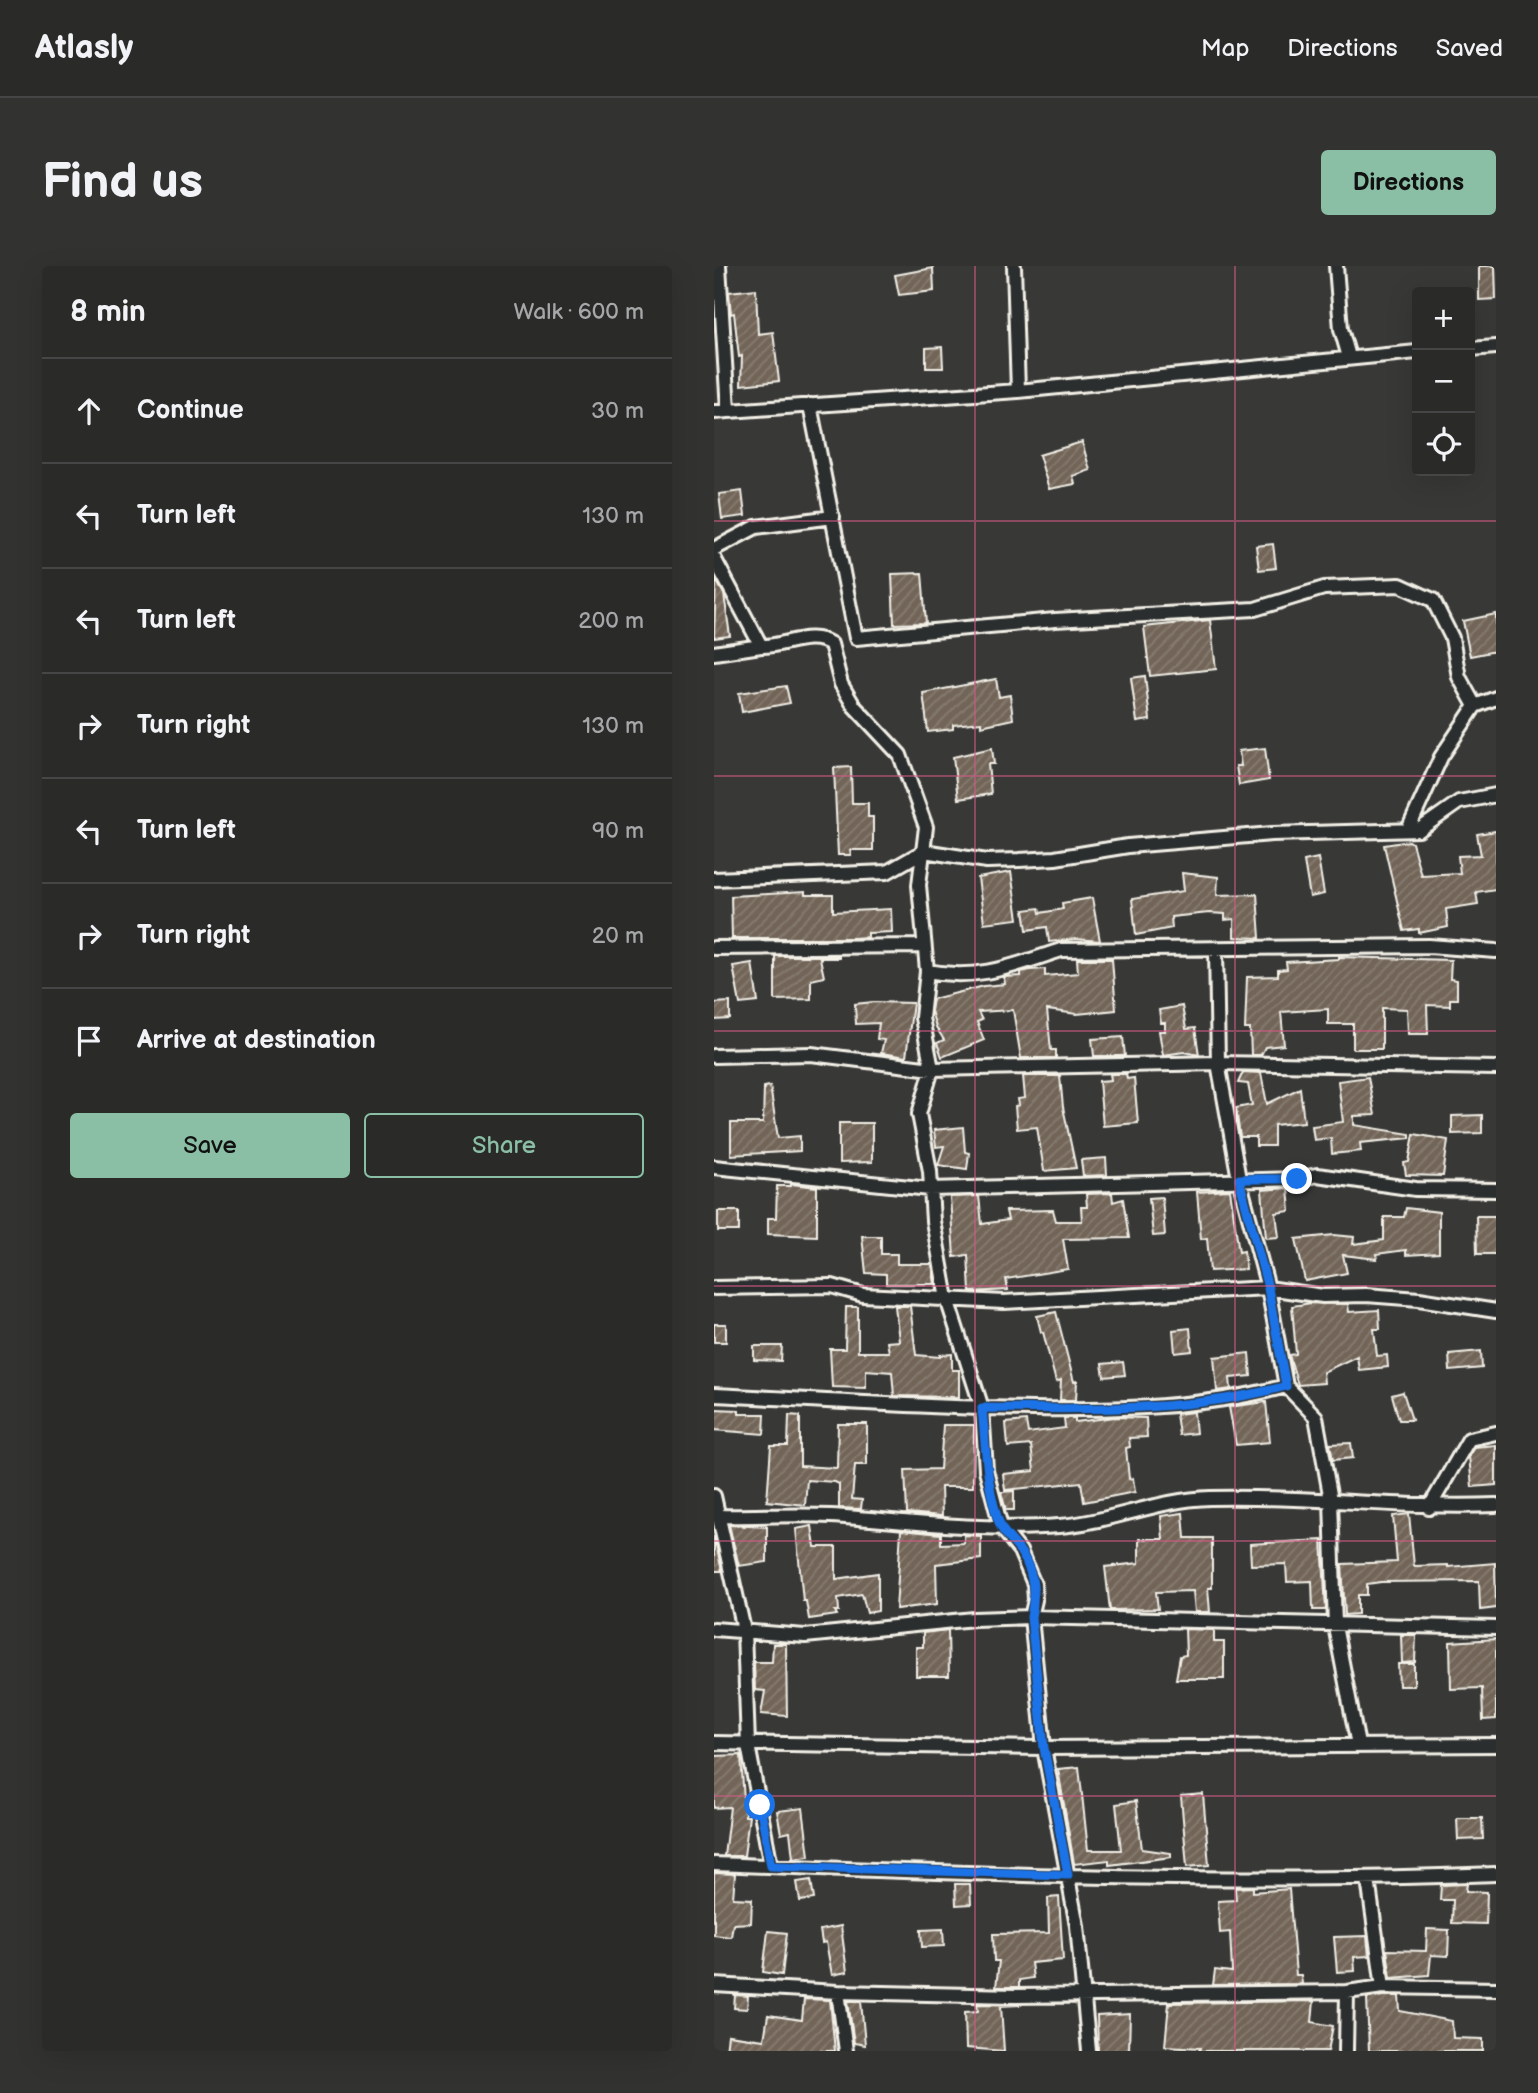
<!DOCTYPE html>
<html lang="en">
<head>
<meta charset="utf-8">
<style>
	:root { --surface:#2a2a29; --page:#323231; --text:#f1f3f6; --muted:#a5a7a8; --line:#464646; --accent:#8abfa5 }
	body { margin:0; font-family:"Balsamiq Sans",sans-serif; background:var(--page); color:var(--text) }
	.controls { position:absolute; right:21px; top:21px; display:grid; overflow:hidden; border-radius:7px; box-shadow:0 7px 28px #0002 }
	.controls button { width:63px; height:63px; display:grid; place-items:center; padding:0; border:0; border-bottom:2px solid var(--line); background:var(--surface); color:var(--text); font:35px sans-serif }
	.stop { position:absolute; width:21px; height:21px; margin:-16px; border:5px solid #1a73e8; border-radius:50%; background:#fff }
	.stop.end { background:#1a73e8; border-color:#fff; box-shadow:0 2px 7px #0008 }
	.list { margin:0; padding:0; list-style:none }
	h2 { display:flex; justify-content:space-between; align-items:center; height:91px; margin:0; padding:0 28px; font-size:30px }
	h2 small { font-size:23px; font-weight:400; color:var(--muted) }
	.list li { display:grid; grid-template-columns:46px 1fr auto; gap:21px; align-items:center; box-sizing:border-box; height:105px; padding:0 28px; border-top:2px solid var(--line) }
	.list b { display:block; font-size:26px; white-space:nowrap }
	.list em { font-size:23px; font-style:normal; color:var(--muted) }
	.actions { display:flex; gap:14px; padding:21px 28px }
	.actions a { flex:1; padding:16px 0; border:2px solid var(--accent); border-radius:7px; text-align:center; font-size:24px; color:var(--accent) }
	.actions .main { background:var(--accent); color:#111 }
	.icon { flex:none; width:38px; height:38px; fill:none; stroke:currentColor; stroke-width:2; stroke-linecap:round; stroke-linejoin:round }
	.map { position:relative; flex:none; width:782px; height:1785px; overflow:hidden; border-radius:7px }
	header { display:flex; align-items:center; gap:42px; box-sizing:border-box; height:98px; padding:0 35px; background:var(--surface); border-bottom:2px solid var(--line) }
	header strong { font-size:33px }
	nav { display:flex; gap:38px; margin-inline-start:auto; font-size:24px }
	.intro { display:flex; align-items:center; justify-content:space-between; box-sizing:border-box; height:168px; padding:0 42px }
	h1 { margin:0; font-size:49px }
	.button { padding:18px 32px; border-radius:7px; background:var(--accent); color:#111; font-size:24px; font-weight:700 }
	main { display:flex; gap:42px; padding:0 42px }
	aside { flex:1; background:var(--surface); border-radius:7px; box-shadow:0 7px 28px #0002 }
	.map>svg:first-child { display:block }
	.building { fill:url(#building-hatch); stroke:#f4f1e8; stroke-width:2 }
	.lines { fill:none; stroke-linecap:round; stroke-linejoin:round }
	.minor-casing { stroke:#f4f1e8; stroke-width:18 }
	.minor { stroke:#2a2d2e; stroke-width:12 }
	.route { stroke:#1a73e8; stroke-width:9 }
	.grid { fill:none; stroke:#d15985; stroke-width:2; stroke-opacity:0.55 }
</style>
</head>
<body>
<header>
<strong>Atlasly</strong>
<nav><a>Map</a><a>Directions</a><a>Saved</a></nav>
</header>
<div class="intro"><h1>Find us</h1><a class="button">Directions</a></div>
<main>
<aside>
<h2>8 min<small>Walk · 600 m</small></h2>
<ul class="list">
<li><svg class="icon" aria-label="ahead" viewBox="0 0 24 24"><path d="M12 20V5M6 11l6-6 6 6"/></svg><div><b>Continue</b></div><em>30 m</em></li>
<li><svg class="icon" aria-label="left" viewBox="0 0 24 24"><path d="M17 20v-9H6M10 6l-5 5 5 5"/></svg><div><b>Turn left</b></div><em>130 m</em></li>
<li><svg class="icon" aria-label="left" viewBox="0 0 24 24"><path d="M17 20v-9H6M10 6l-5 5 5 5"/></svg><div><b>Turn left</b></div><em>200 m</em></li>
<li><svg class="icon" aria-label="right" viewBox="0 0 24 24"><path d="M7 20v-9h11M14 6l5 5-5 5"/></svg><div><b>Turn right</b></div><em>130 m</em></li>
<li><svg class="icon" aria-label="left" viewBox="0 0 24 24"><path d="M17 20v-9H6M10 6l-5 5 5 5"/></svg><div><b>Turn left</b></div><em>90 m</em></li>
<li><svg class="icon" aria-label="right" viewBox="0 0 24 24"><path d="M7 20v-9h11M14 6l5 5-5 5"/></svg><div><b>Turn right</b></div><em>20 m</em></li>
<li><svg class="icon" aria-label="arrive" viewBox="0 0 24 24"><path d="M6 21V4h12l-3 4 3 4H6"/></svg><div><b>Arrive at destination</b></div></li>
</ul>
<div class="actions"><a class="main">Save</a><a>Share</a></div>
</aside>
<div class="map">
<svg width="782" height="1785" viewBox="0 0 782 1785">
	<defs>
		<pattern id="building-hatch" width="6" height="6" patternUnits="userSpaceOnUse" patternTransform="scale(1.75)"><rect width="6" height="6" fill="#726559"/><path d="M-1 1l2-2M0 6l6-6M5 7l2-2" fill="none" stroke="#877c71"/></pattern>
	</defs>
	<rect width="100%" height="100%" fill="#383837"/>
	<filter id="ink" filterUnits="userSpaceOnUse"><feTurbulence type="fractalNoise" baseFrequency=".0143" numOctaves="2"/><feDisplacementMap in="SourceGraphic" scale="14" xChannelSelector="R" yChannelSelector="G"/><feConvolveMatrix kernelMatrix="1 2 1 2 8 2 1 2 1" color-interpolation-filters="sRGB"/></filter>
	<g filter="url(#ink)">
		<path class="building" d="M 765,0 L 781,0 L 782,33 L 765,34 Z
			M 219,2 L 220,25 L 185,29 L 181,9 Z
			M 42,23 L 44,68 L 59,66 L 65,115 L 27,119 L 28,90 L 25,91 L 20,47 L 17,48 L 15,26 Z
			M 228,81 L 229,102 L 212,102 L 212,82 Z
			M 368,176 L 376,204 L 359,210 L 361,218 L 335,223 L 325,189 Z
			M 28,225 L 31,250 L 8,253 L 5,228 Z
			M 559,278 L 562,302 L 545,304 L 542,280 Z
			M 208,307 L 212,357 L 180,358 L 178,308 Z
			M 2,314 L 10,328 L 16,370 L 0,372 Z
			M 782,348 L 782,385 L 756,390 L 749,355 Z
			M 496,354 L 502,403 L 436,410 L 430,361 Z
			M 431,410 L 436,454 L 423,456 L 417,412 Z
			M 282,413 L 285,431 L 296,429 L 299,453 L 267,460 L 267,456 L 239,459 L 239,463 L 214,466 L 209,427 Z
			M 72,420 L 76,437 L 28,446 L 25,427 Z
			M 278,482 L 280,498 L 274,498 L 277,528 L 244,533 L 239,491 Z
			M 551,482 L 555,514 L 525,519 L 522,500 L 527,500 L 525,485 Z
			M 137,501 L 138,537 L 154,537 L 154,551 L 159,551 L 159,584 L 136,584 L 137,589 L 124,589 L 120,502 Z
			M 782,565 L 782,623 L 762,626 L 764,638 L 732,643 L 734,661 L 705,667 L 705,663 L 690,665 L 670,579 L 695,575 L 698,577 L 707,609 L 746,607 L 744,590 L 767,589 L 763,568 Z
			M 604,592 L 610,628 L 596,631 L 590,595 Z
			M 297,606 L 304,653 L 270,657 L 264,612 Z
			M 468,607 L 504,611 L 503,629 L 543,628 L 546,672 L 520,671 L 520,653 L 511,654 L 511,648 L 495,647 L 457,651 L 458,662 L 422,669 L 418,633 L 470,625 Z
			M 91,626 L 91,629 L 119,629 L 119,646 L 177,643 L 178,666 L 154,667 L 154,671 L 139,672 L 18,672 L 17,630 Z
			M 378,632 L 386,675 L 362,673 L 335,676 L 333,661 L 313,664 L 310,644 L 325,642 L 326,647 L 349,643 L 348,637 Z
			M 61,690 L 125,690 L 125,692 L 106,692 L 110,711 L 97,714 L 97,733 L 61,734 Z
			M 625,691 L 737,694 L 736,713 L 743,714 L 743,733 L 736,733 L 736,740 L 713,739 L 714,768 L 694,768 L 693,743 L 668,742 L 668,783 L 639,783 L 639,758 L 614,758 L 614,743 L 567,746 L 570,779 L 551,781 L 547,789 L 537,789 L 536,763 L 531,763 L 533,711 L 564,710 L 564,704 L 573,703 L 572,696 L 625,693 Z
			M 363,693 L 398,693 L 402,744 L 363,748 L 333,744 L 337,784 L 342,784 L 342,792 L 307,792 L 299,744 L 264,746 L 268,754 L 263,756 L 270,774 L 228,791 L 223,777 L 230,774 L 222,761 L 217,745 L 219,733 L 270,720 L 291,718 L 290,711 L 307,710 L 307,706 L 316,704 L 331,703 L 331,710 L 364,707 Z
			M 38,697 L 44,736 L 26,738 L 19,700 Z
			M 16,736 L 16,753 L 0,754 L 0,737 Z
			M 160,736 L 199,737 L 192,791 L 167,787 L 170,774 L 163,773 L 165,757 L 142,758 L 141,738 Z
			M 468,740 L 472,763 L 481,762 L 485,789 L 470,786 L 449,789 L 445,765 L 451,765 L 451,757 L 447,757 L 445,744 Z
			M 409,771 L 411,790 L 380,790 L 378,773 Z
			M 529,806 L 547,807 L 553,838 L 586,822 L 590,856 L 560,859 L 560,880 L 542,880 L 542,871 L 526,871 L 522,842 L 538,839 L 534,818 L 524,817 Z
			M 396,808 L 412,808 L 413,813 L 420,812 L 424,857 L 389,860 L 385,815 L 397,814 Z
			M 309,810 L 346,810 L 349,841 L 362,902 L 330,905 L 323,861 L 303,863 L 301,840 L 305,839 L 304,833 L 311,832 Z
			M 654,811 L 661,849 L 640,850 L 640,859 L 696,868 L 696,872 L 646,877 L 647,885 L 618,888 L 617,872 L 600,874 L 598,860 L 629,856 L 624,815 Z
			M 56,820 L 64,872 L 86,870 L 86,885 L 17,889 L 17,857 L 49,857 L 50,821 Z
			M 768,849 L 768,867 L 738,868 L 738,850 Z
			M 125,857 L 158,857 L 158,896 L 125,897 Z
			M 249,861 L 251,886 L 255,887 L 253,903 L 224,899 L 230,880 L 222,881 L 220,864 Z
			M 700,868 L 734,874 L 729,910 L 692,909 L 690,897 L 695,896 Z
			M 392,892 L 393,909 L 369,910 L 367,894 Z
			M 77,918 L 103,921 L 103,970 L 54,968 L 54,952 L 62,952 L 63,920 L 77,920 Z
			M 574,922 L 576,945 L 562,947 L 565,971 L 552,972 L 548,924 Z
			M 516,924 L 525,986 L 530,985 L 532,1003 L 496,1005 L 493,972 L 487,973 L 483,926 Z
			M 398,927 L 399,936 L 409,933 L 415,972 L 349,973 L 354,1003 L 292,1013 L 294,1024 L 256,1026 L 254,989 L 240,991 L 236,931 L 265,930 L 268,958 L 294,954 L 292,945 L 339,944 L 342,955 L 368,955 L 367,941 L 373,941 L 372,928 Z
			M 448,931 L 451,969 L 439,970 L 435,932 Z
			M 692,942 L 725,946 L 725,987 L 692,989 L 692,984 L 662,988 L 663,993 L 629,989 L 633,1007 L 591,1015 L 582,973 L 620,969 L 640,971 L 639,978 L 670,974 L 670,951 L 690,951 Z
			M 4,945 L 25,945 L 25,965 L 4,965 Z
			M 762,950 L 782,950 L 782,988 L 763,988 Z
			M 148,970 L 167,970 L 167,988 L 183,988 L 183,998 L 218,998 L 221,1018 L 172,1018 L 172,1008 L 152,1007 Z
			M 597,1037 L 634,1038 L 635,1046 L 665,1044 L 666,1063 L 660,1063 L 663,1090 L 673,1089 L 674,1101 L 645,1104 L 643,1090 L 609,1106 L 610,1117 L 584,1119 L 575,1089 L 582,1088 L 578,1040 Z
			M 181,1040 L 196,1040 L 202,1089 L 226,1091 L 226,1089 L 238,1088 L 238,1104 L 245,1104 L 245,1131 L 180,1130 L 178,1106 L 152,1104 L 152,1122 L 118,1121 L 116,1083 L 131,1083 L 132,1041 L 144,1041 L 144,1086 L 175,1086 L 173,1076 L 185,1075 Z
			M 342,1046 L 360,1116 L 363,1115 L 362,1134 L 346,1134 L 347,1114 L 342,1116 L 329,1066 L 327,1066 L 323,1050 Z
			M 0,1058 L 12,1058 L 12,1076 L 0,1076 Z
			M 476,1062 L 478,1085 L 461,1087 L 459,1064 Z
			M 40,1080 L 68,1080 L 67,1095 L 40,1094 Z
			M 767,1085 L 768,1102 L 736,1105 L 735,1088 Z
			M 535,1087 L 537,1110 L 516,1112 L 517,1123 L 503,1125 L 500,1091 Z
			M 409,1096 L 411,1109 L 390,1111 L 388,1098 Z
			M 689,1126 L 698,1154 L 685,1154 L 678,1129 Z
			M 552,1136 L 556,1176 L 522,1179 L 515,1141 Z
			M 0,1143 L 25,1144 L 25,1148 L 51,1148 L 50,1168 L 0,1164 Z
			M 480,1146 L 482,1167 L 465,1169 L 462,1148 Z
			M 75,1149 L 86,1150 L 86,1200 L 123,1202 L 124,1158 L 153,1158 L 153,1199 L 141,1199 L 138,1233 L 148,1234 L 147,1243 L 125,1242 L 125,1218 L 121,1216 L 93,1214 L 91,1239 L 53,1235 L 57,1180 L 74,1180 Z
			M 401,1151 L 432,1152 L 433,1171 L 415,1172 L 416,1181 L 412,1182 L 415,1213 L 419,1212 L 421,1226 L 370,1236 L 367,1216 L 291,1224 L 289,1208 L 320,1205 L 317,1179 L 294,1181 L 292,1157 L 312,1155 L 314,1167 L 351,1162 L 350,1152 L 361,1152 L 361,1156 Z
			M 229,1159 L 260,1159 L 259,1221 L 227,1221 L 228,1250 L 193,1247 L 191,1204 L 226,1203 Z
			M 637,1177 L 639,1192 L 619,1194 L 616,1178 Z
			M 782,1179 L 782,1219 L 758,1221 L 755,1190 L 760,1181 Z
			M 300,1225 L 300,1244 L 292,1244 L 287,1226 Z
			M 469,1247 L 471,1272 L 498,1272 L 498,1322 L 494,1322 L 496,1346 L 481,1346 L 479,1325 L 442,1326 L 444,1343 L 396,1344 L 391,1301 L 425,1297 L 425,1273 L 449,1273 L 447,1250 Z
			M 695,1248 L 700,1300 L 734,1299 L 734,1301 L 781,1297 L 782,1342 L 766,1344 L 765,1315 L 667,1316 L 653,1318 L 653,1329 L 644,1329 L 644,1348 L 631,1349 L 628,1298 L 683,1296 L 679,1250 Z
			M 15,1259 L 53,1261 L 53,1296 L 25,1300 Z
			M 98,1260 L 101,1281 L 122,1281 L 122,1313 L 164,1307 L 164,1345 L 153,1347 L 148,1328 L 124,1332 L 125,1345 L 121,1345 L 123,1349 L 95,1353 L 92,1335 L 89,1335 L 82,1263 Z
			M 187,1264 L 227,1268 L 227,1278 L 250,1277 L 250,1269 L 267,1270 L 267,1293 L 222,1298 L 223,1338 L 182,1343 Z
			M 0,1270 L 8,1305 L 0,1305 Z
			M 608,1274 L 612,1344 L 599,1344 L 598,1315 L 573,1316 L 572,1298 L 537,1299 L 536,1278 Z
			M 471,1363 L 500,1364 L 500,1376 L 510,1376 L 510,1413 L 462,1413 L 466,1390 L 472,1389 Z
			M 234,1364 L 235,1410 L 202,1410 L 202,1381 L 209,1381 L 209,1367 Z
			M 687,1369 L 702,1369 L 701,1396 L 688,1397 Z
			M 782,1373 L 782,1453 L 769,1454 L 768,1422 L 737,1423 L 736,1376 Z
			M 59,1378 L 72,1378 L 73,1450 L 47,1448 L 51,1425 L 41,1424 L 40,1396 L 58,1396 Z
			M 684,1398 L 700,1398 L 700,1420 L 685,1420 Z
			M 27,1489 L 31,1550 L 35,1550 L 30,1590 L 10,1590 L 16,1541 L 0,1542 L 0,1490 Z
			M 365,1501 L 374,1584 L 407,1584 L 402,1538 L 422,1535 L 428,1583 L 457,1587 L 457,1591 L 395,1599 L 395,1594 L 360,1598 L 344,1503 Z
			M 489,1528 L 495,1599 L 473,1601 L 467,1530 Z
			M 89,1542 L 95,1590 L 79,1592 L 76,1566 L 67,1568 L 63,1545 Z
			M 743,1552 L 768,1552 L 769,1573 L 744,1574 Z
			M 0,1607 L 21,1608 L 19,1632 L 38,1633 L 37,1657 L 19,1658 L 17,1671 L 0,1669 Z
			M 97,1614 L 100,1633 L 86,1635 L 83,1616 Z
			M 241,1618 L 256,1618 L 257,1638 L 242,1639 Z
			M 753,1618 L 752,1625 L 773,1626 L 772,1658 L 738,1657 L 739,1634 L 726,1634 L 727,1619 Z
			M 539,1621 L 539,1626 L 575,1623 L 582,1709 L 587,1709 L 588,1718 L 499,1719 L 501,1704 L 518,1706 L 516,1666 L 506,1667 L 504,1635 L 522,1634 L 521,1622 Z
			M 345,1631 L 349,1694 L 317,1697 L 319,1712 L 305,1714 L 305,1721 L 282,1721 L 285,1695 L 280,1695 L 279,1668 L 335,1667 L 334,1632 Z
			M 127,1660 L 133,1706 L 118,1709 L 112,1676 L 108,1677 L 106,1664 Z
			M 229,1663 L 230,1680 L 208,1681 L 207,1664 Z
			M 713,1663 L 735,1664 L 734,1690 L 717,1689 L 715,1709 L 677,1712 L 673,1684 L 712,1685 Z
			M 54,1665 L 73,1667 L 68,1709 L 49,1706 Z
			M 653,1670 L 655,1690 L 640,1691 L 641,1705 L 623,1706 L 620,1671 Z
			M 21,1729 L 34,1730 L 33,1743 L 20,1742 Z
			M 670,1730 L 685,1730 L 686,1745 L 738,1755 L 739,1772 L 769,1773 L 769,1785 L 655,1785 L 653,1732 Z
			M 90,1733 L 116,1734 L 121,1785 L 12,1785 L 14,1769 L 50,1774 L 54,1749 L 88,1754 Z
			M 134,1735 L 147,1735 L 151,1779 L 140,1777 Z
			M 600,1735 L 598,1756 L 619,1760 L 614,1785 L 485,1785 L 486,1782 L 451,1780 L 455,1737 Z
			M 263,1738 L 306,1739 L 287,1740 L 290,1785 L 252,1782 L 251,1746 L 264,1745 Z
			M 416,1748 L 415,1785 L 384,1785 L 383,1750 Z"/>
		<g class="lines">
			<defs>
				<path id="minor" d="M 5,0 L 14,144
					M 300,0 L 304,125
					M 622,0 L 627,63 L 635,91
					M 756,83 L 782,81
					M 96,139 L 142,372 L 341,354 L 541,343 L 610,322 L 686,319 L 719,334 L 738,372 L 745,411 L 761,440
					M 0,146 L 304,125 L 703,86
					M 0,283 L 42,261 L 119,251
					M 0,292 L 47,380 C 70,381 96,364 117,378 L 127,418 L 140,440 L 186,489 L 212,561 L 205,619 L 213,705 L 208,752 L 218,803 L 205,848 L 216,905 L 219,955 L 233,1033 L 268,1142 L 272,1204 L 287,1261 L 306,1285 L 320,1318 L 321,1334 L 317,1351 L 330,1482 L 363,1660 L 375,1785
					M 0,387 L 47,380
					M 694,564 L 727,491 L 761,440 L 782,432
					M 0,613 L 173,606 L 210,585 L 273,595 L 305,594 L 341,592 L 414,580 L 558,568 L 705,564 L 745,536 L 782,529
					M 0,682 L 208,680
					M 502,683 L 504,797 L 525,913 L 554,1022 L 572,1120 L 602,1151 L 617,1234 L 621,1360 L 644,1479
					M 213,705 C 264,715 299,700 347,684 L 715,680 L 782,685
					M 0,790 L 97,788 L 218,803 L 504,797 L 782,802
					M 0,901 L 216,923 L 583,913 L 603,909 L 702,923 L 782,924
					M 0,1022 L 118,1020 L 149,1029 L 290,1036 L 554,1022 L 609,1030 L 652,1029 L 705,1033 L 782,1045
					M 0,1129 C 106,1134 213,1142 319,1143 C 404,1144 491,1142 572,1120
					M 0,1230 L 30,1364 L 34,1479 L 57,1600
					M 715,1242 L 755,1173 L 782,1167
					M 0,1250 C 39,1251 78,1248 117,1250 C 192,1255 269,1266 345,1260 C 393,1257 446,1233 496,1232 C 591,1229 686,1243 782,1239
					M 0,1363 L 91,1370 L 260,1353 L 317,1351 L 782,1362
					M 0,1477 L 330,1482 L 782,1479
					M 0,1598 C 260,1608 522,1619 782,1608
					M 654,1613 L 669,1721
					M 0,1719 L 124,1726 L 302,1730 L 633,1726 L 669,1721 L 782,1723
					M 124,1726 L 132,1785
					M 632,1785 L 633,1726"/>
			</defs>
			<use href="#minor" class="minor-casing"/>
			<use href="#minor" class="minor"/>
		</g>
	</g>
	<g class="lines" filter="url(#ink)">
		<path class="route" d="M 46,1539 L 57,1600 L 354,1609 L 330,1482 L 317,1351 C 322,1328 320,1305 306,1285 C 300,1276 290,1269 286,1259 C 272,1222 272,1181 268,1142 C 370,1143 474,1147 572,1120 L 554,1022 L 525,913 L 583,913"/>
	</g>
	<path class="grid" d="M 261,0 L 261,1785M 521,0 L 521,1785M 0,255 L 782,255M 0,510 L 782,510M 0,765 L 782,765M 0,1020 L 782,1020M 0,1275 L 782,1275M 0,1530 L 782,1530"/>
</svg>
<div class="controls">
<button>+</button>
<button>−</button>
<button><svg class="icon" aria-label="locate" viewBox="0 0 24 24"><circle cx="12" cy="12" r="6"/><path d="M12 2v4M12 18v4M2 12h4M18 12h4"/></svg></button>
</div>
<div class="stop" style="left:46px;top:1539px"></div>
<div class="stop end" style="left:583px;top:913px"></div>
</div>
</main>
</body>
</html>
